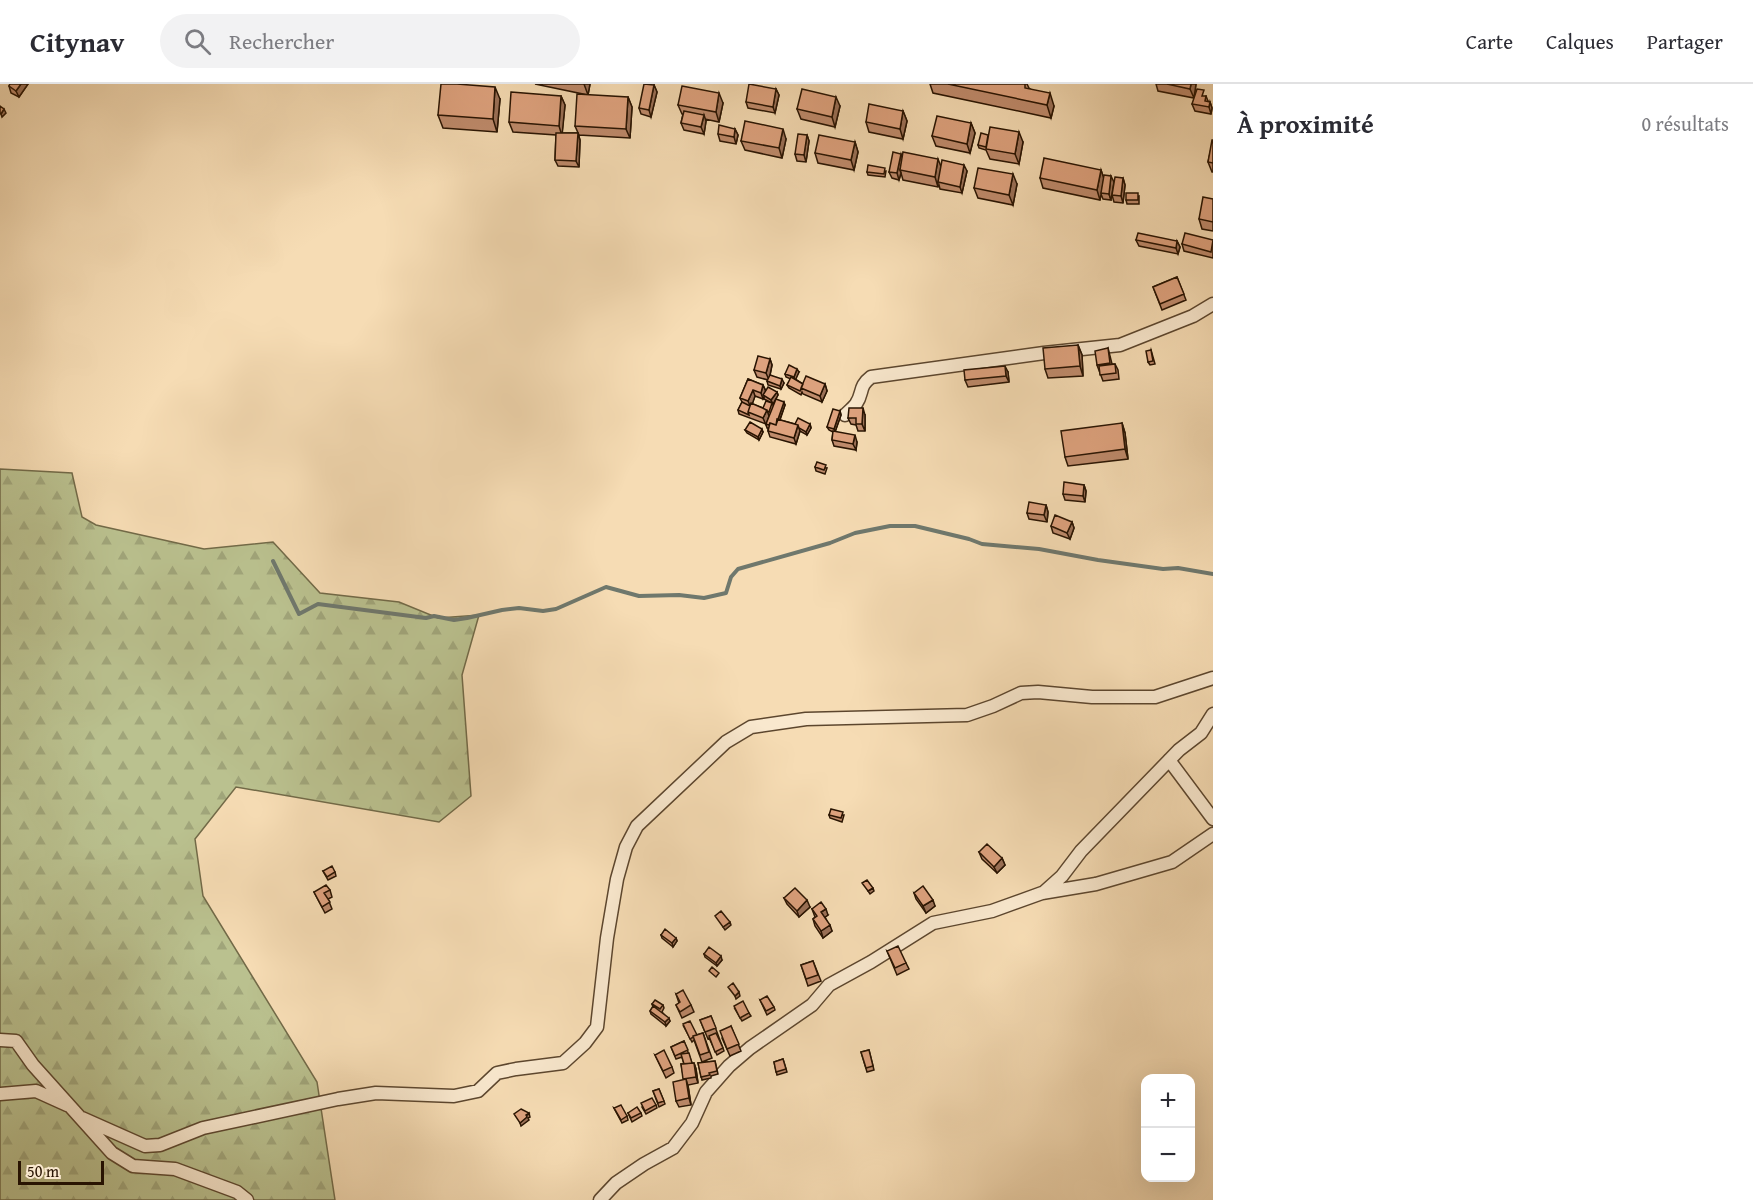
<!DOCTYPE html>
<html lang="fr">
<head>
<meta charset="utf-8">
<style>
	:root { --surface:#fff; --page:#f2f2f3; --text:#2b2b33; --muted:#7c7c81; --line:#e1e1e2 }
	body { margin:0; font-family:"Gentium Book Plus",serif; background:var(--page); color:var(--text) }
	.controls { position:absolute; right:18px; bottom:18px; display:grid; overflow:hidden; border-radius:12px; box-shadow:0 6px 24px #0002 }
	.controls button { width:54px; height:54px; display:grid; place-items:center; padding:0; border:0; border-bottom:2px solid var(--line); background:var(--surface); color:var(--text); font:30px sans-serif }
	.scale { position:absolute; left:18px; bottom:15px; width:86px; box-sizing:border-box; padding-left:6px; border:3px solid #291402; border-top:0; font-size:16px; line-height:21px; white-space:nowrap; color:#291402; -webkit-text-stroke:4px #f9e8ce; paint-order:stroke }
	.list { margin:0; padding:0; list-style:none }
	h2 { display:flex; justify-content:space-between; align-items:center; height:78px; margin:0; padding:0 24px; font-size:26px }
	h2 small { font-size:20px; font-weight:400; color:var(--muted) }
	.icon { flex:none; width:33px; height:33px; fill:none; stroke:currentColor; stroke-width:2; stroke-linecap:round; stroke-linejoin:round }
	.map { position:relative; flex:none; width:1213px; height:1116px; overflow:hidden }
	header { display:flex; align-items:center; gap:36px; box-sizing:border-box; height:84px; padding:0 30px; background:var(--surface); border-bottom:2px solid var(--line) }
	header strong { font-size:28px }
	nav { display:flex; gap:33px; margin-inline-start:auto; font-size:21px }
	.search { width:420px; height:54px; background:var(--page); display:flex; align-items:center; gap:15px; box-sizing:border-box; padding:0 21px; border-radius:33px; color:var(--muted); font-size:22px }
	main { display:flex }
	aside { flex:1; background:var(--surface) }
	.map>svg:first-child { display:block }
	.forest { fill:url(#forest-firs); stroke:#726a48; stroke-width:1.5 }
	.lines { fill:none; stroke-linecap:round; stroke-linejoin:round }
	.stream { stroke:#6f786d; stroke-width:4 }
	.street-casing { stroke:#5c462e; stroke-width:15 }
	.street { stroke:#f9e8ce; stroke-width:12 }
	.wall { fill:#bf8b6c; stroke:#291402; stroke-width:1.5; fill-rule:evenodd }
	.shaded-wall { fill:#9b7158; stroke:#291402; stroke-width:1.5 }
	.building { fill:#dea27e; stroke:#291402; stroke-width:1.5 }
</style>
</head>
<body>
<header>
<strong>Citynav</strong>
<div class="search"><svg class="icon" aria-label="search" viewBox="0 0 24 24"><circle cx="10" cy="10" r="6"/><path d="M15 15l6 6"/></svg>Rechercher</div>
<nav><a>Carte</a><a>Calques</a><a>Partager</a></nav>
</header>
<main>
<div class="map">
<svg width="1213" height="1116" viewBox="0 0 1213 1116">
	<defs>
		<pattern id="forest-firs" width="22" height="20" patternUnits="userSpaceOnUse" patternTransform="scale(1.5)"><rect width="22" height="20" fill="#bac18f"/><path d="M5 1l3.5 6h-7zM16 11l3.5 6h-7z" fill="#a0a57a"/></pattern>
	</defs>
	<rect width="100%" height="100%" fill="#f6dcb4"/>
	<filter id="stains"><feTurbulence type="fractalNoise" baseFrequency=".00333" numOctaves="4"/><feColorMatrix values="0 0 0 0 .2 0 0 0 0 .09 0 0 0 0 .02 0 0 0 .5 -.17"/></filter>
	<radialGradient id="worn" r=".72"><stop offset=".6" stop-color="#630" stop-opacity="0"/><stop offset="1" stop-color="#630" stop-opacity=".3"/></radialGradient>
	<path class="forest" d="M 0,385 L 72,389 L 82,433 L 96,441 L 204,465 L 273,458 L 320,509 L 399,518 L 438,534 L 479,531 L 462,591 L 471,712 L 439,738 L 236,703 L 195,755 L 203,812 L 317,998 L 335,1116 L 0,1116 Z"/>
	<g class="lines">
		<path class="stream" d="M 273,477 L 299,530 L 318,520 L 426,534 L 434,532 L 454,536 L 467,534 L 502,526 L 519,524 L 543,527 L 556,525 L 606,503 L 639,512 L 679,511 L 704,514 L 726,509 L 731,493 L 738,485 L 830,459 L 855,449 L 890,442 L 915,442 L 969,455 L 982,460 L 1039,465 L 1098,476 L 1163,485 L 1178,484 L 1213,490"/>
		<defs>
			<path id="street" d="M 845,331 C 848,328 853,324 856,320 C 864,308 858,303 871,293 L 1044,269 L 1120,261 L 1193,232 L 1213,220
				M 1169,676 L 1213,735
				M 1043,809 L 1062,792 L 1081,767 L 1179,666 L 1201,649 L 1213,630
				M 0,956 L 16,957 L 33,981 L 112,1069 L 133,1082 L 175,1085 L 237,1108 L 247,1116
				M 0,1010 L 36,1007 L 67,1021
				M 82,1034 L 145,1062 L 160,1061 L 203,1044 L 338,1015 L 376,1009 L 454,1012 L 478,1007 L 497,989 L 516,985 L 563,979 L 585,959 L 597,943 L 607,854 L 617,795 L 626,763 L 637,742 L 726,658 L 751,643 L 806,635 L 967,631 L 993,622 L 1021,609 L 1038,608 L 1092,613 L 1155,613 L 1213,594
				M 600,1116 L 616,1099 L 644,1080 L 673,1064 L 692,1039 L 706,1008 L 729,982 L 750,964 L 812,921 L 829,901 L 871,878 L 933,839 L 992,827 L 1042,809 L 1096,800 L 1172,778 L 1213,750"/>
		</defs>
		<use href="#street" class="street-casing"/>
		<use href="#street" class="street"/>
	</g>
	<path class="wall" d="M 10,0 L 28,0 L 19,13 L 11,9 L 9,2 Z
		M 535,0 L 590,0 L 588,11 Z
		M 930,0 L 1027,0 L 1029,4 L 1054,22 L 1051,34 L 933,9 Z
		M 1156,0 L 1196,0 L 1194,14 L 1158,7 Z
		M 654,1 L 657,8 L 651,33 L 641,30 L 639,24 Z
		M 776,5 L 779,11 L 775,29 L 748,24 L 746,18 Z
		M 561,12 L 565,21 L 562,49 L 578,49 L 580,56 L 579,83 L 558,82 L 555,76 L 556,51 L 513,48 L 509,38 Z
		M 1206,12 L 1208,17 L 1210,18 L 1212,24 L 1211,30 L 1195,27 L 1192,20 Z
		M 628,13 L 632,23 L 630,54 L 579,51 L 575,42 Z
		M 500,15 L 497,48 L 443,44 L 438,31 Z
		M 723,19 L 719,38 L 705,35 L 706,37 L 704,50 L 684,46 L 681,39 L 683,30 L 682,30 L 678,21 Z
		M 840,22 L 835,43 L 801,35 L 797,25 Z
		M 903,27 L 907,37 L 903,55 L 869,48 L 866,38 Z
		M 971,39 L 975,49 L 970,69 L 936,62 L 932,52 Z
		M 735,45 L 738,51 L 736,60 L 720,57 L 718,50 Z
		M 807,51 L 809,57 L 806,78 L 797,77 L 795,70 Z
		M 786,55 L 782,74 L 745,66 L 741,57 Z
		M 1213,56 L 1213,88 L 1212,88 L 1208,78 Z
		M 855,58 L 858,68 L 854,86 L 818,79 L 815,69 Z
		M 1023,58 L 1019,80 L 990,75 L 986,66 L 979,64 L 978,61 Z
		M 902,74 L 941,83 L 967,87 L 962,109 L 940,105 L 939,101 L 938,103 L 903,96 L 901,89 L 899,96 L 892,94 L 889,88 Z
		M 1101,86 L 1111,116 L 1103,115 L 1101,110 L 1100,116 L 1043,104 L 1040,94 Z
		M 886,87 L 885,93 L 868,91 L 867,88 Z
		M 1123,94 L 1125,101 L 1123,119 L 1114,118 L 1112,111 Z
		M 1017,100 L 1013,121 L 978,114 L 974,104 Z
		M 1139,112 L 1139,120 L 1127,120 L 1126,116 Z
		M 1213,115 L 1213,147 L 1202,145 L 1199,135 Z
		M 1136,156 L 1177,157 L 1180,163 L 1178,170 L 1139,162 Z
		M 1213,156 L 1213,174 L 1184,167 L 1182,160 Z
		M 1177,193 L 1186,216 L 1162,226 L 1153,203 Z
		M 1078,261 L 1082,271 L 1083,292 L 1048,294 L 1045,285 Z
		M 1108,264 L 1112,280 L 1115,280 L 1118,286 L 1119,295 L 1103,297 L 1097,281 Z
		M 1151,266 L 1155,280 L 1150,281 L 1148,278 Z
		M 770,275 L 772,281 L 770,291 L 784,299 L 781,305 L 768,301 L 767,297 L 768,296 L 757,293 L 754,286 Z
		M 799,288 L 795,295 L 803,300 L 825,300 L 827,307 L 822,318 L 803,310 L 802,308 L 801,311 L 789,304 L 787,301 L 791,295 L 786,293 L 785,290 Z
		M 1008,288 L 1009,298 L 968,303 L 965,296 Z
		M 748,295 L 763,301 L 766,307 L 777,308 L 778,311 L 773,320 L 773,321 L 785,321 L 780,336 L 795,340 L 810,340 L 811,344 L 807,351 L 800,347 L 796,360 L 770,353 L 768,347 L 768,344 L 767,344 L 766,340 L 739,330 L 738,326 L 742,318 L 740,314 ZM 755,312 L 763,315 L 764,313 L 764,315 L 770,318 L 763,324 L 752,320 Z
		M 840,327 L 841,331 L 835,348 L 857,358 L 856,366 L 834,362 L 832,356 L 833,348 L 829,346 L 827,343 Z
		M 865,331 L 865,347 L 858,347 L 856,341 L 851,340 L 848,334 Z
		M 1122,339 L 1125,349 L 1128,375 L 1068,382 L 1065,373 Z
		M 745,346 L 763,348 L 759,356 L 747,349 Z
		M 815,383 L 827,384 L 825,390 L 816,387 Z
		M 1084,401 L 1086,407 L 1085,418 L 1065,416 L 1063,410 Z
		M 1046,421 L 1048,428 L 1047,438 L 1029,435 L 1027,429 Z
		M 1072,438 L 1074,444 L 1070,455 L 1053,449 L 1051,442 Z
		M 829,731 L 844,731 L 842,738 L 830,734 Z
		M 979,768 L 1002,774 L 1005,781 L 997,789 L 982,775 Z
		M 323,787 L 335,788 L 336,792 L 328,796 Z
		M 330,806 L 332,813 L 328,815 L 332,825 L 325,829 L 314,808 Z
		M 914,809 L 935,822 L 926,829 L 916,815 Z
		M 784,814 L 810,823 L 799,833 L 787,820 Z
		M 812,825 L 828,831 L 825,833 L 832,847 L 823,854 L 815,842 L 813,835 L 815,833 Z
		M 661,851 L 676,854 L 677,857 L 673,863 L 662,854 Z
		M 887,867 L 906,879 L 909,885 L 897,891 Z
		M 704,870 L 722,876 L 717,882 L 705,873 Z
		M 813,877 L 821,897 L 808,902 L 801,881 Z
		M 676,910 L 691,921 L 694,928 L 682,934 L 676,921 L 679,919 Z
		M 760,916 L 774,923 L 775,926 L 767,931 Z
		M 652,920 L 663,921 L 664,924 L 662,928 L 670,937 L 666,942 L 651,930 L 650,927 L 653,923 Z
		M 735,925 L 749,929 L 751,932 L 742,937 Z
		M 711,932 L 724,967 L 717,971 L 709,954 L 708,955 L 700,936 Z
		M 731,942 L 741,967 L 730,972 L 722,954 Z
		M 684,943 L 697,951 L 703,949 L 712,974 L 702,978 L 694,956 L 692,958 Z
		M 684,957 L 692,979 L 694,979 L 696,985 L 698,999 L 688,1001 L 691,1021 L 679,1023 L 676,1017 L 684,996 L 681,980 L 684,980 L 682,973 L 676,975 L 671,963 Z
		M 869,966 L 874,986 L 867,988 L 861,968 Z
		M 655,971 L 672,983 L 674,989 L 666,994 Z
		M 783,975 L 787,988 L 777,991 L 774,978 Z
		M 715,977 L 718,990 L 711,992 L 711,994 L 702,996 L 698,979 Z
		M 659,1005 L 665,1020 L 659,1023 L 653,1007 Z
		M 656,1021 L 657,1024 L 646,1030 L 642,1023 Z
		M 614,1024 L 627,1032 L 628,1036 L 622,1039 Z
		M 628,1029 L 641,1029 L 642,1032 L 632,1038 Z"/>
	<path class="shaded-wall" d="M 21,0 L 28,0 L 19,13 L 16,7 Z
		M 584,0 L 590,0 L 588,11 Z
		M 1191,0 L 1196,0 L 1194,14 L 1190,5 Z
		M 654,1 L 657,8 L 651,33 L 649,26 Z
		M 495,3 L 500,15 L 497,48 L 493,35 Z
		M 776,5 L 779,11 L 775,29 L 773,23 Z
		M 719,9 L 723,19 L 719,38 L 716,28 Z
		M 1050,9 L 1054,22 L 1051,34 L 1047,21 Z
		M 561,12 L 565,21 L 562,52 L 559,42 Z
		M 628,13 L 632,23 L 630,54 L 626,45 Z
		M 836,13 L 840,22 L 835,43 L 832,33 Z
		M 1210,18 L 1212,24 L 1211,30 L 1209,23 Z
		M 4,25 L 6,29 L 2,33 L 1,30 Z
		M 903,27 L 907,37 L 903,55 L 900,45 Z
		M 704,31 L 706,37 L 704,50 L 701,43 Z
		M 971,39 L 975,49 L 970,69 L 967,60 Z
		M 735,45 L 738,51 L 736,60 L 734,53 Z
		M 783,45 L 786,55 L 782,74 L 779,64 Z
		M 1019,48 L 1023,58 L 1019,80 L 1015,70 Z
		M 578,49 L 580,56 L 579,83 L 576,77 Z
		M 807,51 L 809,57 L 806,78 L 804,71 Z
		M 855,58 L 858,68 L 854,86 L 851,76 Z
		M 901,70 L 903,76 L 900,86 L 901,89 L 899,96 L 897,89 Z
		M 938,75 L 942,85 L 938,98 L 938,103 L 935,93 Z
		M 964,81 L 967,87 L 962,109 L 960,103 Z
		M 1101,86 L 1104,95 L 1100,116 L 1097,106 Z
		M 1013,90 L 1017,100 L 1013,121 L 1009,111 Z
		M 1111,92 L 1114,98 L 1111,116 L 1109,110 Z
		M 1123,94 L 1125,101 L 1123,119 L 1121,112 Z
		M 1177,157 L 1180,163 L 1178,170 L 1176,164 Z
		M 1078,261 L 1082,271 L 1083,292 L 1080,282 Z
		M 770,275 L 772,281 L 769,296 L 766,289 Z
		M 1005,282 L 1008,288 L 1009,298 L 1006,292 Z
		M 797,285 L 799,288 L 795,297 L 794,293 Z
		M 782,295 L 784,299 L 781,305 L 780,302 Z
		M 825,300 L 827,307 L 822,318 L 820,312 Z
		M 763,301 L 766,308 L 763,315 L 761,309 Z
		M 753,306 L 755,312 L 751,324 L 748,317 Z
		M 777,308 L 778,311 L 773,320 L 771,316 Z
		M 784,318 L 785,321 L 776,346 L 775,343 Z
		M 863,324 L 865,331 L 865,347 L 862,340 Z
		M 767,326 L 769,332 L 766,341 L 763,334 Z
		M 840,327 L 841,331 L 835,348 L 834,345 Z
		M 1122,339 L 1125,349 L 1128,375 L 1125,365 Z
		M 810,340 L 811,344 L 807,351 L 806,348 Z
		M 798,341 L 800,347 L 796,360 L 794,354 Z
		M 762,345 L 763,348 L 759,356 L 758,353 Z
		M 855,351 L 857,358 L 856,366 L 853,360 Z
		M 1084,401 L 1086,407 L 1085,418 L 1083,412 Z
		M 1046,421 L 1048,428 L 1047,438 L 1044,431 Z
		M 1072,438 L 1074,444 L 1070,455 L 1067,449 Z
		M 1002,774 L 1005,781 L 997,789 L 994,783 Z
		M 873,804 L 874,807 L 870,810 L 868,807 Z
		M 807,816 L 810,823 L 799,833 L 797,827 Z
		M 933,816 L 935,822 L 926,829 L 923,822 Z
		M 826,825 L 828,831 L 824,834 L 821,828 Z
		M 730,838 L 731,841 L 725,846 L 723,843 Z
		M 830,841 L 832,847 L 823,854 L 821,847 Z
		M 676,854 L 677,857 L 673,863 L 672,859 Z
		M 721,872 L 722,876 L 717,882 L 716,879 Z
		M 739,908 L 740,912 L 736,915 L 735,912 Z
		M 669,934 L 670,937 L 666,942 L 665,938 Z
		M 694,979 L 696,985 L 698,999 L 696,993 Z
		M 686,995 L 688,1002 L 691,1021 L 689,1014 Z
		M 529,1029 L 530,1033 L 528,1034 L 529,1036 L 521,1042 L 520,1039 Z"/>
	<path class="building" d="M 10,0 L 21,0 L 16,7 L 9,2 Z
		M 441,0 L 457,0 L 495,3 L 493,35 L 438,31 Z
		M 644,0 L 654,1 L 649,26 L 639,24 Z
		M 749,0 L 776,5 L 773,23 L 746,18 Z
		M 948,0 L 1025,0 L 1025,4 L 1050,9 L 1047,21 Z
		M 1167,0 L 1191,0 L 1190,5 Z
		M 682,2 L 719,9 L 716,28 L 678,21 Z
		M 802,5 L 836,13 L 832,33 L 797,25 Z
		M 1197,5 L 1204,6 L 1202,12 L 1206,12 L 1205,17 L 1210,18 L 1209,23 L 1192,20 Z
		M 511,8 L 561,12 L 559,42 L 509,38 Z
		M 577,10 L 628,13 L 626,45 L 575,42 Z
		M 869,20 L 903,27 L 900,45 L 866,38 Z
		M 0,22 L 4,25 L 1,30 L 0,29 Z
		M 684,27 L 704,31 L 701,43 L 681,39 Z
		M 937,32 L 971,39 L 967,60 L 932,52 Z
		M 745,37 L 783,45 L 779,64 L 741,57 Z
		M 719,41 L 735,45 L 734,53 L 718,50 Z
		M 990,43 L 1019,48 L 1015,70 L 986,65 Z
		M 556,49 L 578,49 L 576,77 L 555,76 Z
		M 981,49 L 988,51 L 986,63 L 978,61 Z
		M 798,50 L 807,51 L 804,71 L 795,70 Z
		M 819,51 L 855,58 L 851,76 L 815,69 Z
		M 1212,56 L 1213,56 L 1213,79 L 1208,78 Z
		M 893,68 L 901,70 L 897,89 L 889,88 Z
		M 903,68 L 938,75 L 935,93 L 900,86 Z
		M 1044,74 L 1101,86 L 1097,106 L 1040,94 Z
		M 942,76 L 964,81 L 960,103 L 938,98 Z
		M 868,81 L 885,84 L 884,90 L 867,88 Z
		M 978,84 L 1013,90 L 1009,111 L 974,104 Z
		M 1104,91 L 1111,92 L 1109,110 L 1101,109 Z
		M 1115,93 L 1123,94 L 1121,112 L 1112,111 Z
		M 1126,109 L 1138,109 L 1138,116 L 1126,116 Z
		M 1203,113 L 1213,115 L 1213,138 L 1199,135 Z
		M 1138,149 L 1177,157 L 1176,164 L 1136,156 Z
		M 1185,149 L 1213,156 L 1211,168 L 1182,160 Z
		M 1177,193 L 1184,210 L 1160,220 L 1153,203 Z
		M 1078,261 L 1080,282 L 1045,285 L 1043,264 Z
		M 1108,264 L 1110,279 L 1097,281 L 1095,267 Z
		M 1151,266 L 1153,277 L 1148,278 L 1146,267 Z
		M 758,272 L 770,275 L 766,289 L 754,286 Z
		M 1115,280 L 1116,289 L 1100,291 L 1099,282 Z
		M 789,281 L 797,285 L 794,293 L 785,290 Z
		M 1005,282 L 1006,292 L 965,296 L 964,286 Z
		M 770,291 L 782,295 L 780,302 L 767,297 Z
		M 806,292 L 825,300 L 820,312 L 801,304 Z
		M 791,293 L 803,300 L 800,307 L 787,301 Z
		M 748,295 L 763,301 L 761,309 L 753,306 L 748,317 L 740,314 Z
		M 768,303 L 777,308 L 771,316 L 763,311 Z
		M 776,315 L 784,318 L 776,341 L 770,339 L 769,341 L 766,340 Z
		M 766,317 L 772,319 L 769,328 L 763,324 Z
		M 742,318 L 750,322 L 748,328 L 749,331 L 738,326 Z
		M 751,319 L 767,326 L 763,334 L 748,328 Z
		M 849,324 L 863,324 L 862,340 L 856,340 L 856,334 L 848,334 Z
		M 833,325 L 840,327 L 834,345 L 827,343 Z
		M 798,334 L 810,340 L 806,348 L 799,344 L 798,341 L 795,340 Z
		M 777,335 L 798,341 L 794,354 L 768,347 L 770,339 L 776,341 Z
		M 750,338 L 762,345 L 758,353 L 745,346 Z
		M 1122,339 L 1125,365 L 1065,373 L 1061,347 Z
		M 833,347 L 855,351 L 853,360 L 832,356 Z
		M 817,378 L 826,381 L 824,386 L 815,383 Z
		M 1064,398 L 1084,401 L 1083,412 L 1063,410 Z
		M 1029,418 L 1046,421 L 1044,431 L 1027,429 Z
		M 1055,431 L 1072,438 L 1067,449 L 1051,442 Z
		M 831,725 L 843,728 L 841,734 L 829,731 Z
		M 987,760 L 1002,774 L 994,783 L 979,768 Z
		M 332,782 L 335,788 L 327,793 L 323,787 Z
		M 867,796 L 873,804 L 868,807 L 862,799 Z
		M 326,801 L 330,806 L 324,809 L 330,818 L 322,823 L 314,808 Z
		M 923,802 L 933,816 L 923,822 L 914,809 Z
		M 795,804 L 807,816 L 797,827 L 784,814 Z
		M 821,818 L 826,825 L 821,828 L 830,841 L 821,847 L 813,835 L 817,832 L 812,825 Z
		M 721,827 L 730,838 L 723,843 L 715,832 Z
		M 665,845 L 676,854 L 672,859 L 661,851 Z
		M 898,862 L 906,879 L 895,884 L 887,867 Z
		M 709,863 L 721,872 L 716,879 L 704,870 Z
		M 813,877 L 818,891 L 806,895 L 801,881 Z
		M 712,883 L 719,889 L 716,893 L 709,887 Z
		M 733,899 L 739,908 L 735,912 L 728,903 Z
		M 683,906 L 691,921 L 680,928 L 676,921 L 680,918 L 676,910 Z
		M 767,912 L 774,923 L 766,927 L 760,916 Z
		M 655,916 L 663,921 L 660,925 L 652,920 Z
		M 743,917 L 749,929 L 740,934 L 734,922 Z
		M 653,922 L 669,934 L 665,938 L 650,927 Z
		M 711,932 L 716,944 L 705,948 L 700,936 Z
		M 690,937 L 697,951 L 693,952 L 693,953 L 690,955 L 683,940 Z
		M 731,942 L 739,960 L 727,965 L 720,947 Z
		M 703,949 L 709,968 L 700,971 L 693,952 Z
		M 716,949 L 723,964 L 715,968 L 709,952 Z
		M 684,957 L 688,966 L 675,972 L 671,963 Z
		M 664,966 L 672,983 L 663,987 L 655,971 Z
		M 869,966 L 873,982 L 866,984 L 861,968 Z
		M 689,969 L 692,979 L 684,980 L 681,970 Z
		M 783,975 L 786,985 L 776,988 L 774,978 Z
		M 715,977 L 717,987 L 709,989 L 710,991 L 701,993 L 698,979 Z
		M 694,979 L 696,993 L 683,995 L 681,980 Z
		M 686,995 L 689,1014 L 676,1017 L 673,998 Z
		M 659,1005 L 664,1017 L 658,1019 L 653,1007 Z
		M 652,1014 L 656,1021 L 645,1027 L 641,1019 Z
		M 621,1021 L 627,1032 L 621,1036 L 614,1024 Z
		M 637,1023 L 641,1029 L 631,1034 L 628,1029 Z
		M 521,1025 L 529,1029 L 526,1031 L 527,1033 L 520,1039 L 514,1030 Z"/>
	<rect width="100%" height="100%" filter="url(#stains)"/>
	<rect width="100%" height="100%" fill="url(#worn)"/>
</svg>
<div class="controls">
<button>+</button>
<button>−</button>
</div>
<div class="scale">50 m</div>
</div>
<aside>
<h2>À proximité<small>0 résultats</small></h2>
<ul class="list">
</ul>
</aside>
</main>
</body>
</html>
